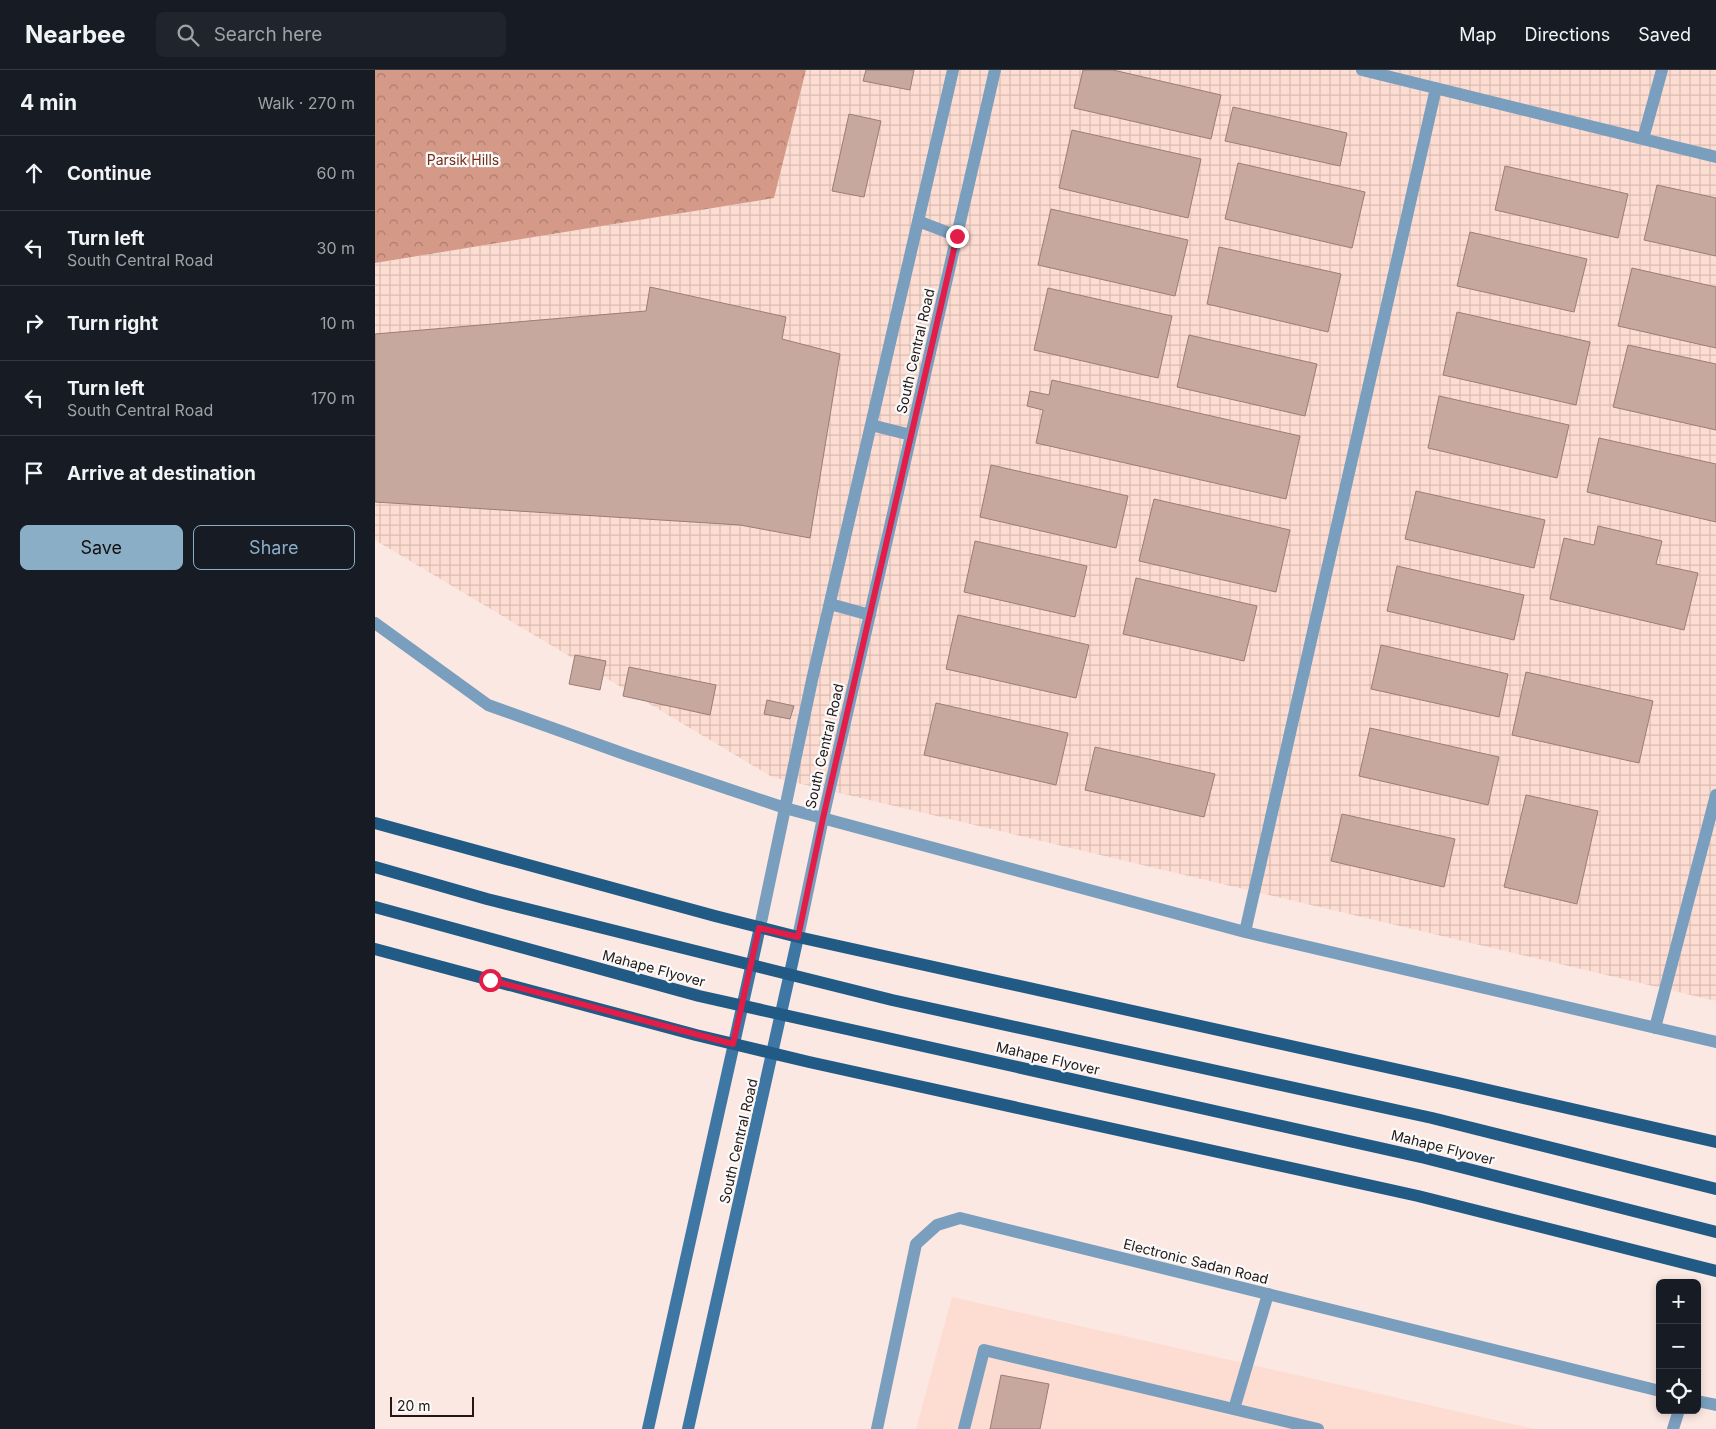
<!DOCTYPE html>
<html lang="en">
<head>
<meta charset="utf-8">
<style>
	:root { --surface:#171b24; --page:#20242c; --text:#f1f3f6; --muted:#9ea1a6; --line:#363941; --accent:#8baec7 }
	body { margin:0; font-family:Inter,sans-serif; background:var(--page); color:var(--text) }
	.controls { position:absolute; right:15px; bottom:15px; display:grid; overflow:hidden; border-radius:8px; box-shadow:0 2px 8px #0003 }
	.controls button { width:45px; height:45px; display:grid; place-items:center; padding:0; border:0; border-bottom:1px solid var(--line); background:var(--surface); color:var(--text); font:25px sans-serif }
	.scale { position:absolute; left:15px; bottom:12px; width:84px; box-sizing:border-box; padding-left:5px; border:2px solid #221714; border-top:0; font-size:14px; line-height:18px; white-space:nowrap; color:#221714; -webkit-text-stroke:4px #fafafa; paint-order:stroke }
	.stop { position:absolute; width:15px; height:15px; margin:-11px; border:4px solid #e11d48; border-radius:50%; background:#fff }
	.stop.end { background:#e11d48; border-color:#fff; box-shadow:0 1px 5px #0008 }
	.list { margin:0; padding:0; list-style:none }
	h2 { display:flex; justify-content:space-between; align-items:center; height:65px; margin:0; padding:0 20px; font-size:21px }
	h2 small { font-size:16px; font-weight:400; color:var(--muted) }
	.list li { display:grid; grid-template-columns:32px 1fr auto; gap:15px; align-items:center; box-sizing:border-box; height:75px; padding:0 20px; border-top:1px solid var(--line) }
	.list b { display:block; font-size:19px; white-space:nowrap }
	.list p { margin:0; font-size:16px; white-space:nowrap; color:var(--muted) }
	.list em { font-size:16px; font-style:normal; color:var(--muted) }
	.actions { display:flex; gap:10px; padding:15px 20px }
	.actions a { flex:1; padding:11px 0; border:1px solid var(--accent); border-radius:8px; text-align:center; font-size:18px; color:var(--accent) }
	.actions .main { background:var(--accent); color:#111 }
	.icon { flex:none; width:28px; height:28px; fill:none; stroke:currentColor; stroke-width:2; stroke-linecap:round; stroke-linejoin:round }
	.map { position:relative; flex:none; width:1341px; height:1359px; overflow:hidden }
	header { display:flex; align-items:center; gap:30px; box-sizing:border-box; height:70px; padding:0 25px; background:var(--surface); border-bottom:1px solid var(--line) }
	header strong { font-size:24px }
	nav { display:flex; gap:28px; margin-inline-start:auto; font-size:18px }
	.search { width:350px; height:45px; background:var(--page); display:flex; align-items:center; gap:12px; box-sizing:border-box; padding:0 18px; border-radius:8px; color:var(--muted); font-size:19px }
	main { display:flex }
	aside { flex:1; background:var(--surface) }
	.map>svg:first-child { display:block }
	.built { fill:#fddcd2 }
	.industrial { fill:url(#industrial-grid) }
	.forest { fill:url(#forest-crowns) }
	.building { fill:#c7a89f; stroke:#9b7d75 }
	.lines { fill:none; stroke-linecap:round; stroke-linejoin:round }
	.lane { stroke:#7a9ebd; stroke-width:12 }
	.street { stroke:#7a9ebd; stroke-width:12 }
	.secondary { stroke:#3e76a4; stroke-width:12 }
	.primary { stroke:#205a85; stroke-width:12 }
	.primary-bridge { stroke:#205a85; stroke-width:12 }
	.route { stroke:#e11d48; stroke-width:6 }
	.labels { text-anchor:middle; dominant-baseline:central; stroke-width:4.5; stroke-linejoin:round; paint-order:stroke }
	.park-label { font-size:14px; fill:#762e18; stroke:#fafafa }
	.street-label { font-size:14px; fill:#221714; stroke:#fafafa }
</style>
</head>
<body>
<header>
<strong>Nearbee</strong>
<div class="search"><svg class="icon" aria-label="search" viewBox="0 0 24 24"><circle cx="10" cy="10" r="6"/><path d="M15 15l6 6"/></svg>Search here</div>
<nav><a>Map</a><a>Directions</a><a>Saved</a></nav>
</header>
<main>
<aside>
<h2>4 min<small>Walk · 270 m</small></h2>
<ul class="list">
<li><svg class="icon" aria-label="ahead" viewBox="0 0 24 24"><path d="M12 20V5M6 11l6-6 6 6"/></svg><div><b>Continue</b></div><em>60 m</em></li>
<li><svg class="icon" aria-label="left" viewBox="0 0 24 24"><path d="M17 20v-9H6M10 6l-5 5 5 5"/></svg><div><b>Turn left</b><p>South Central Road</p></div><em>30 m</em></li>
<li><svg class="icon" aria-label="right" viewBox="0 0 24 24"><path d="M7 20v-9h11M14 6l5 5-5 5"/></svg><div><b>Turn right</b></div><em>10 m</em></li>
<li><svg class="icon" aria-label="left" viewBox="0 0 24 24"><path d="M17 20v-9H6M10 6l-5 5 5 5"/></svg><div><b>Turn left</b><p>South Central Road</p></div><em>170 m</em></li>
<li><svg class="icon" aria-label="arrive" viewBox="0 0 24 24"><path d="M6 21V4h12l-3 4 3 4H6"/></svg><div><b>Arrive at destination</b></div></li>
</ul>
<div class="actions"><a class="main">Save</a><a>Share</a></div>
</aside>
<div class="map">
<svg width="1341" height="1359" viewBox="0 0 1341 1359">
	<defs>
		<pattern id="industrial-grid" width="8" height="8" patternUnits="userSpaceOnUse" patternTransform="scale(1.25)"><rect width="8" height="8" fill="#fddcd2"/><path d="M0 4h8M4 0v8" fill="none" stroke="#d9bcb3"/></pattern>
		<pattern id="forest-crowns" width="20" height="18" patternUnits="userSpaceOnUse" patternTransform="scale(1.25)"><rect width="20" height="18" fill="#d59988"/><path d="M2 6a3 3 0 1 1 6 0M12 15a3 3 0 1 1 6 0" fill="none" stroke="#ac7c6e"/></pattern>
	</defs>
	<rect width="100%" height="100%" fill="#fce8e2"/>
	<path class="built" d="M 577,1227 L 1160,1359 L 541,1359 Z"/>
	<path class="industrial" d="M 431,0 L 1341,0 L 1341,931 L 397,707 L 0,470 L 0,193 L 399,128 Z"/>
	<path class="forest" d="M 0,0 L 431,0 L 399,128 L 0,193 Z"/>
	<path class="building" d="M 491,0 L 539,0 L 535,20 L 488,11 Z
		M 708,0 L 738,0 L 846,25 L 836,69 L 699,38 Z
		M 858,37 L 972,63 L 965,96 L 850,71 Z
		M 474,44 L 506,51 L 489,127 L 457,121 Z
		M 697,60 L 826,89 L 813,148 L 684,118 Z
		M 863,93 L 990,122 L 977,178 L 850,149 Z
		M 1130,96 L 1253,124 L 1243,168 L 1120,140 Z
		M 1282,115 L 1341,128 L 1341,186 L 1269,170 Z
		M 676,139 L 813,170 L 800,226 L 663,195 Z
		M 1095,162 L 1212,189 L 1199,242 L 1082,216 Z
		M 844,177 L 966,204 L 953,262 L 832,234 Z
		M 1257,198 L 1341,217 L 1341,278 L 1243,256 Z
		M 275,217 L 411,247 L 407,269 L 465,284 L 435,468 L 365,455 L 0,432 L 0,264 L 271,241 Z
		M 673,218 L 797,246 L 783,308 L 659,280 Z
		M 1082,242 L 1215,272 L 1201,335 L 1068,305 Z
		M 814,265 L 942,294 L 930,346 L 802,317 Z
		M 1253,275 L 1341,294 L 1341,360 L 1238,337 Z
		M 677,310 L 925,366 L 911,429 L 661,373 L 668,340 L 652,336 L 655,321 L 674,325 Z
		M 1064,326 L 1194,355 L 1182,408 L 1053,378 Z
		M 1224,368 L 1341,394 L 1341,452 L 1212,422 Z
		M 616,395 L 753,426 L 741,478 L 605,447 Z
		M 1041,421 L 1170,450 L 1159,498 L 1030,469 Z
		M 779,429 L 915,460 L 901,522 L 764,491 Z
		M 1223,456 L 1287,471 L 1281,494 L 1323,503 L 1309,560 L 1175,529 L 1189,468 L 1219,475 Z
		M 600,471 L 712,496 L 700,547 L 589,522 Z
		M 1022,496 L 1149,525 L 1139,570 L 1012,541 Z
		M 761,508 L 882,536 L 869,591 L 748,564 Z
		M 583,545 L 714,575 L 701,628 L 571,599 Z
		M 1006,575 L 1133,604 L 1124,647 L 996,619 Z
		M 200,585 L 231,591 L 225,620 L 194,614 Z
		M 254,597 L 341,615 L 335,645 L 248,626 Z
		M 1151,602 L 1278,631 L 1264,693 L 1137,665 Z
		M 392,630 L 419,636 L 415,649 L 389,644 Z
		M 561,633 L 693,663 L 681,715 L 549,685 Z
		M 995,658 L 1124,687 L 1113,735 L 984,706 Z
		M 720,677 L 840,704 L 829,747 L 710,720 Z
		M 1151,725 L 1223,741 L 1202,834 L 1129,817 Z
		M 967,744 L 1080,769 L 1069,817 L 956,791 Z
		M 626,1305 L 674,1314 L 665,1359 L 615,1359 Z"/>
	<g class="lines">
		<path class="lane" d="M 0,553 L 113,635 L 255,686 L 410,738
			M 859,1339 L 893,1224
			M 589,1359 L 609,1280 L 943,1359
			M 1298,1359 L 1304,1340"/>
		<path class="street" d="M 987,0 L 1341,87
			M 1268,69 L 1287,0
			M 543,151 L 582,166
			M 496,355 L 536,365
			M 455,534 L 495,545
			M 410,738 L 870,862 L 1341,972
			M 385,857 L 437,610 L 578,0
			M 870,862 L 1061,18
			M 423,867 L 448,748 L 620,0
			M 1280,958 L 1341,725
			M 1322,1331 L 1341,1335
			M 502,1359 L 541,1174 L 562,1155 L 585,1148 L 1285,1321"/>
		<path class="secondary" d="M 273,1359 L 385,857
			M 313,1359 L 423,867"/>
		<path class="primary" d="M 0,753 L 340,846 L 423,867 L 1083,1013 L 1341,1072
			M 0,879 L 321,965 L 434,992 L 1043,1126 L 1341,1201"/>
		<path class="primary-bridge" d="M 0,797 L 112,829 L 517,930 L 1057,1048 L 1341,1119
			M 0,837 L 324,926 L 1050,1088 L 1341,1162"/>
	</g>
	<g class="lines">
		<path class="route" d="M 115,910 L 358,974 L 384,858 L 423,867 L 448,748 L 582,166"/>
	</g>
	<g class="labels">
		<g class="park-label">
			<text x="88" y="89">Parsik Hills</text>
		</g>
		<g class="street-label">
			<text transform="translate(540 281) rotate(-77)">South Central Road</text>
			<text transform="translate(449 676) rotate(-77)">South Central Road</text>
			<text transform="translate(279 898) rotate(15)">Mahape Flyover</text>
			<text transform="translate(673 988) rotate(13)">Mahape Flyover</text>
			<text transform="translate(363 1071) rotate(-77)">South Central Road</text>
			<text transform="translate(1068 1077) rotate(14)">Mahape Flyover</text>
			<text transform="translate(821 1191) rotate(14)">Electronic Sadan Road</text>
		</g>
	</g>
</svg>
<div class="controls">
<button>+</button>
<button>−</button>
<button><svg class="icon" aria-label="locate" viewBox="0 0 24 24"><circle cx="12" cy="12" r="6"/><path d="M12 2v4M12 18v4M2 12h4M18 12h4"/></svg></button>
</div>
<div class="scale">20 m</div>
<div class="stop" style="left:115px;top:910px"></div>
<div class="stop end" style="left:582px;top:166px"></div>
</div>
</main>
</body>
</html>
